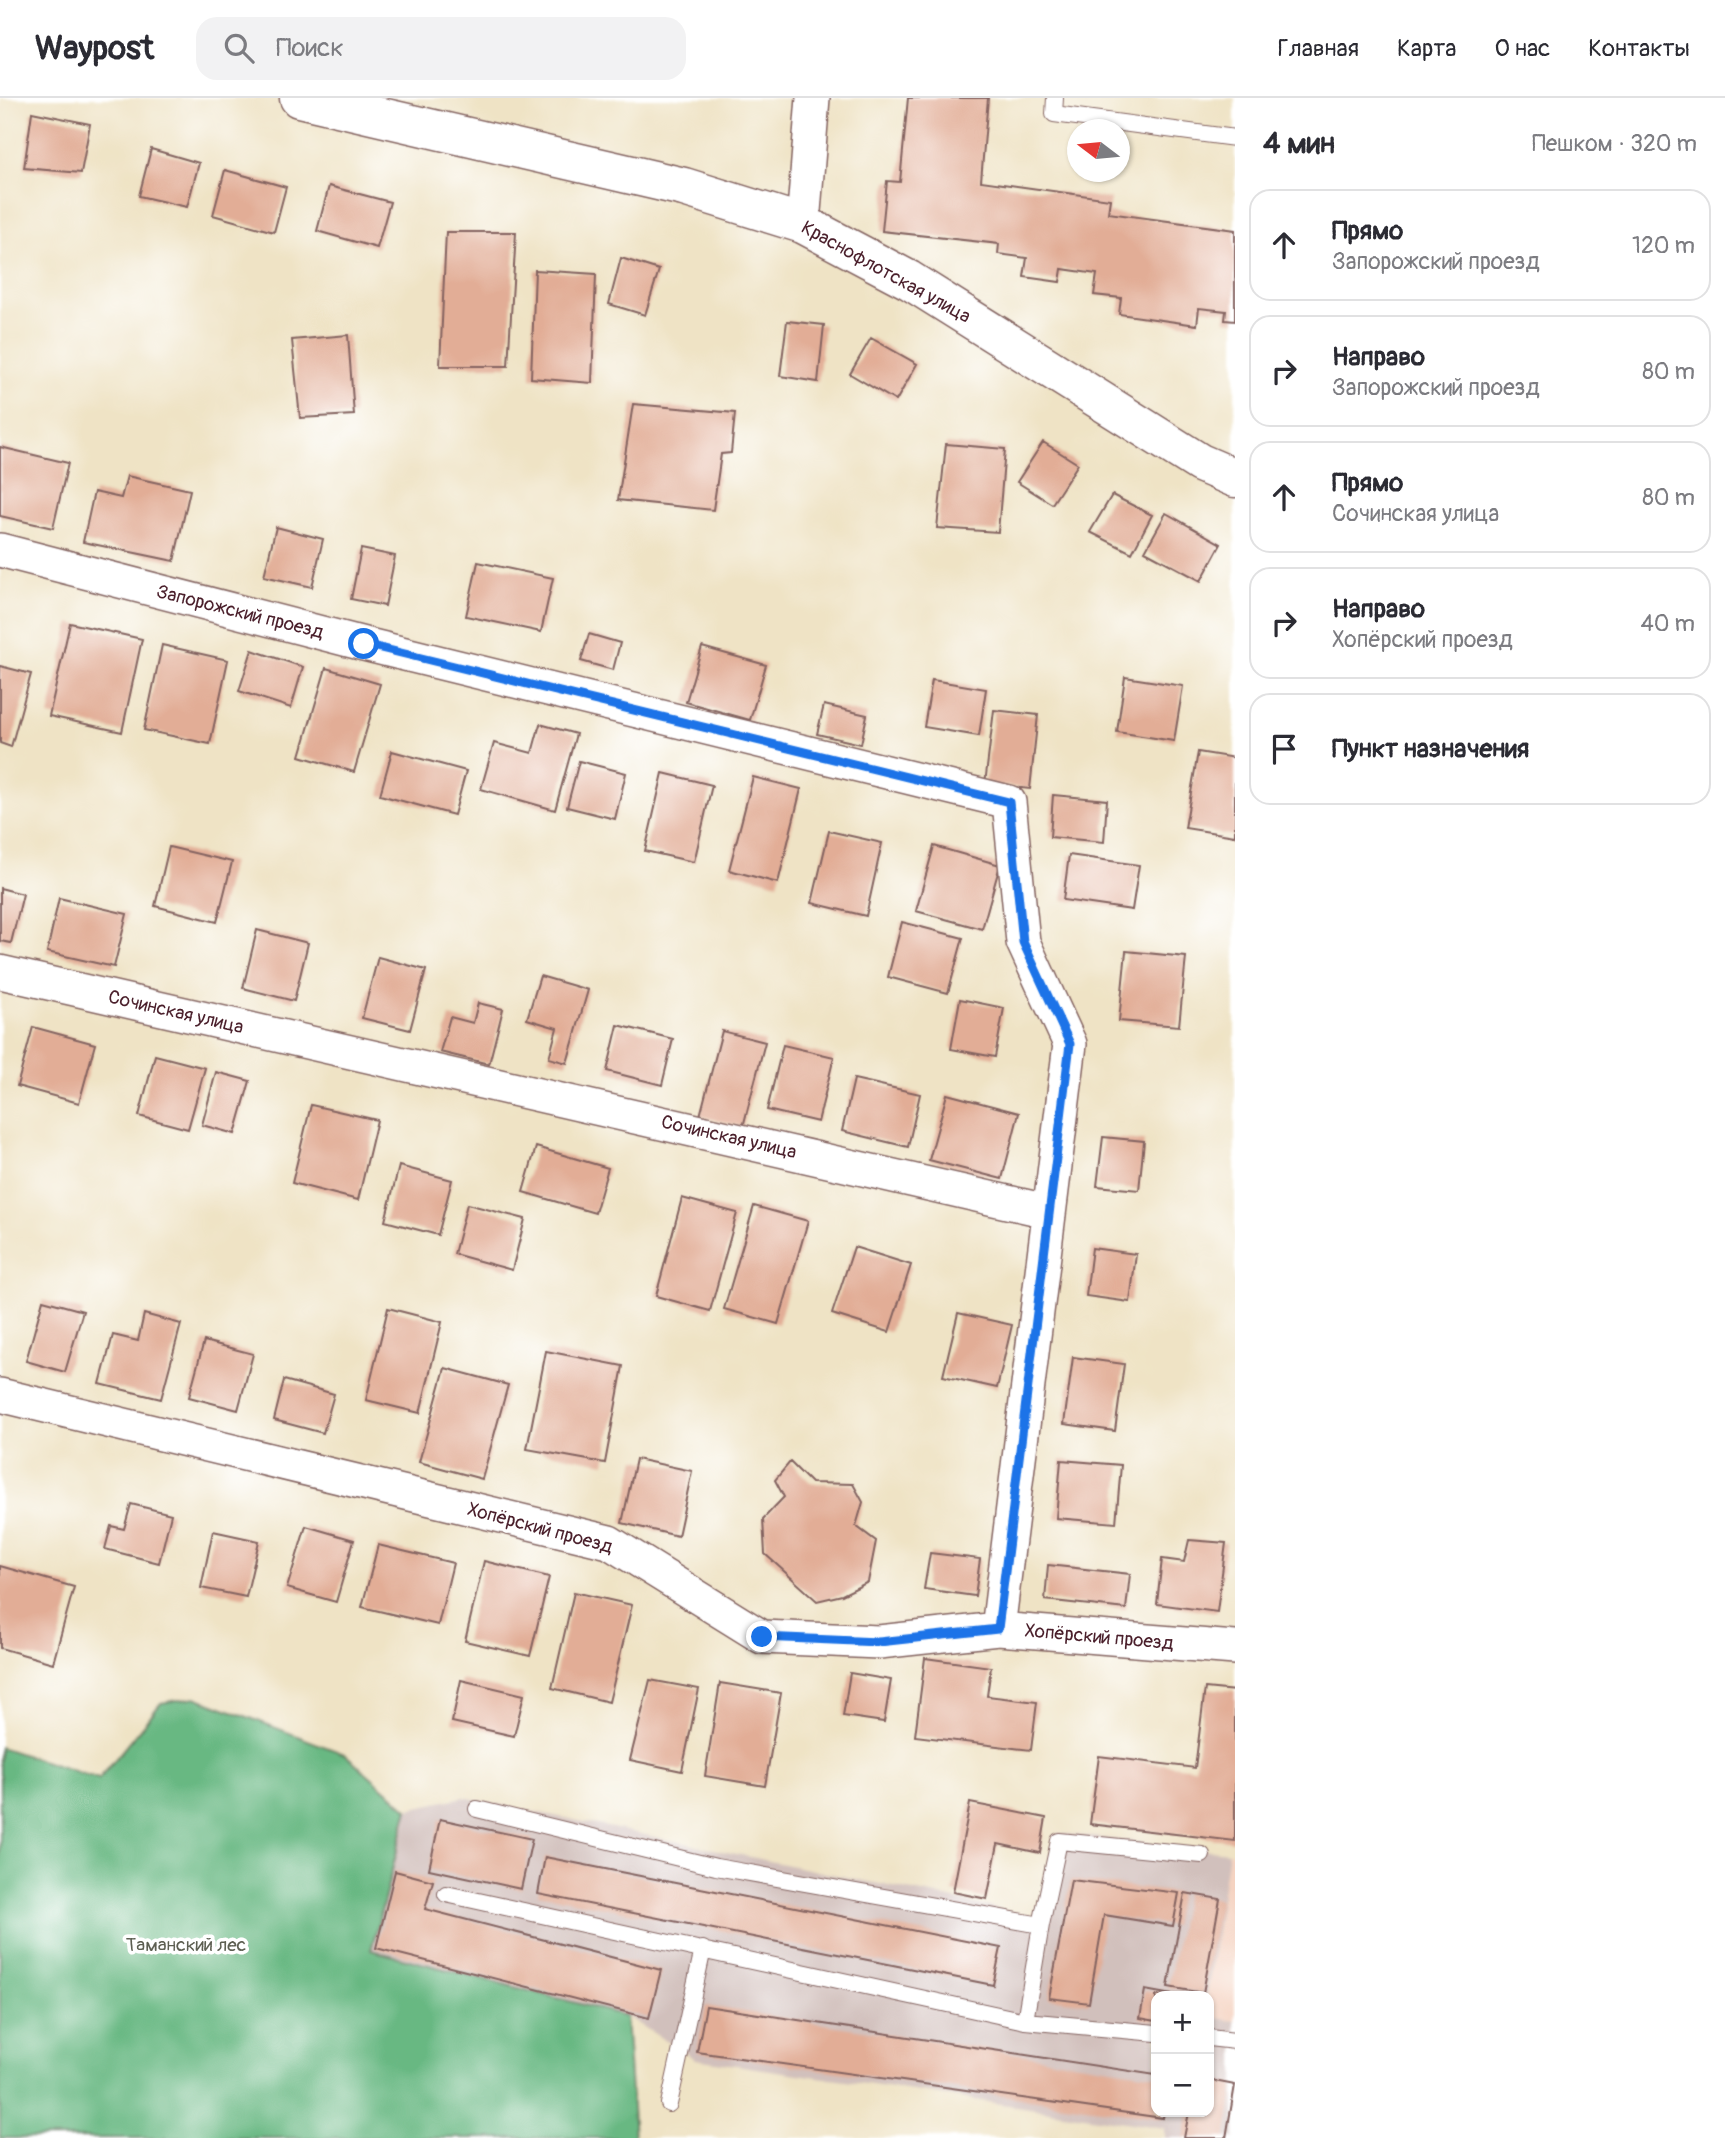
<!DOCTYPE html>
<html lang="ru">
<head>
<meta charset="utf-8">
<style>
	:root { --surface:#fff; --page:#f2f2f3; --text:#2b2b33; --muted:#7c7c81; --line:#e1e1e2 }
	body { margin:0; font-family:Pangolin,sans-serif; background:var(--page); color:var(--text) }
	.controls { position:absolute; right:21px; bottom:21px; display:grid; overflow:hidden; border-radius:14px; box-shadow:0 2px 5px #0004 }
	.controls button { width:63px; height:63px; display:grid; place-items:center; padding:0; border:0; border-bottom:2px solid var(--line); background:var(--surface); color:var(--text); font:35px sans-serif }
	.compass { position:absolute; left:1067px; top:21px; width:63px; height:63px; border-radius:50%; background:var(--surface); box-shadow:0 2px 5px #0004; rotate:286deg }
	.stop { position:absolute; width:21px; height:21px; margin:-16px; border:5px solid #1a73e8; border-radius:50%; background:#fff }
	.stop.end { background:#1a73e8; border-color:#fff; box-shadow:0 2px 7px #0008 }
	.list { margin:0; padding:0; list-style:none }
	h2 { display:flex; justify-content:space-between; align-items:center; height:91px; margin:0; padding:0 28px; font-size:30px }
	h2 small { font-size:23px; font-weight:400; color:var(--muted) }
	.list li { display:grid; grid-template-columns:46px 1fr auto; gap:21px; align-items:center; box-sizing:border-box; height:112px; margin:0 14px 14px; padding:0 14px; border:2px solid var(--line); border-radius:21px }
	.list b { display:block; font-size:26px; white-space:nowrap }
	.list p { margin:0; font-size:23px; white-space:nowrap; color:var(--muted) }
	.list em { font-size:23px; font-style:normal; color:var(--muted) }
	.icon { flex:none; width:38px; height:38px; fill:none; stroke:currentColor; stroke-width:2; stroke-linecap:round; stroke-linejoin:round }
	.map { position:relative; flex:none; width:1235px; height:2040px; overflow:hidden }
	header { display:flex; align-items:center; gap:42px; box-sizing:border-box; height:98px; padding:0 35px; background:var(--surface); border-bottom:2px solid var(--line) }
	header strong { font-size:33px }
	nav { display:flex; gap:38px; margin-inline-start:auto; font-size:24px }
	.search { width:490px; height:63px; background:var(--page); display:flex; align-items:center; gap:18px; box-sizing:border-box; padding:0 24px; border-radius:21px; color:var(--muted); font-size:26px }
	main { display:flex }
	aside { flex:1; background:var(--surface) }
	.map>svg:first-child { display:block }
	.built { fill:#f5d3c1 }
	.industrial { fill:#d1c0bc }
	.forest { fill:#68b882; stroke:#596c56; stroke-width:2 }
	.building { fill:#e2ad96 }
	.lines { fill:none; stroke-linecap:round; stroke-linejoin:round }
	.lane-casing { stroke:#846461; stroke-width:18 }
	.street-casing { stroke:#846461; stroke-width:36 }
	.secondary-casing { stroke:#846461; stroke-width:41 }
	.lane { stroke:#fff; stroke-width:16 }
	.street { stroke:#fff; stroke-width:33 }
	.secondary { stroke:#fff; stroke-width:38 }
	.route { stroke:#1a73e8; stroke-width:9 }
	.labels { text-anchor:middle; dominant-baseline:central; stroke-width:7; stroke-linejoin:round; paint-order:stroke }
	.street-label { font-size:19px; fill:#4a1f2b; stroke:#fff }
	.park-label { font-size:19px; fill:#5d5f52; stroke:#fff }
</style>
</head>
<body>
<header>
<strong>Waypost</strong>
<div class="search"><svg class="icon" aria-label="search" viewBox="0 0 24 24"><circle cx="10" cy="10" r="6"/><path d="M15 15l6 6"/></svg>Поиск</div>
<nav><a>Главная</a><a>Карта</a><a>О нас</a><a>Контакты</a></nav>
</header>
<main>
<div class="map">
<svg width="1235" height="2040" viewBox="0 0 1235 2040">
	<rect width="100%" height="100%" fill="#fff"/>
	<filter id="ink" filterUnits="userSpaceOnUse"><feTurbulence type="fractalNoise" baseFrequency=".0143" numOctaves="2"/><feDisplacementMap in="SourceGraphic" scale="14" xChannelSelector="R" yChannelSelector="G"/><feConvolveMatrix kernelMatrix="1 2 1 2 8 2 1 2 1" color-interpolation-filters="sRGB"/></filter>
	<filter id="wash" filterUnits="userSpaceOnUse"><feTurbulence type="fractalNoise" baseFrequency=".00686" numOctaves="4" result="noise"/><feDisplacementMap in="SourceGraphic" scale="28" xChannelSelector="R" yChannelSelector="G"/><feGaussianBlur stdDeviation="1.57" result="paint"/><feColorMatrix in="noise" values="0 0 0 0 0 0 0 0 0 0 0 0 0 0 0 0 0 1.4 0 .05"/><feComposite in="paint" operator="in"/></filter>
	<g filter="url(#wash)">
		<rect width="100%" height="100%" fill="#efe3c5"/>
		<path class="built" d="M 1228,1754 L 1235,1755 L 1235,1923 L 1209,1919 L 1207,1898 Z"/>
		<path class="industrial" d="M 464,1699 L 1037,1819 L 1057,1735 L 1228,1754 L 1207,1898 L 1156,1898 L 1156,2014 L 1209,2014 L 1209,1919 L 1235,1923 L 1235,2040 L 1165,2040 L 1165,2030 L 695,1961 L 626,1918 L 371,1852 L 408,1711 Z"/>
		<path class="forest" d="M 195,1599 L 345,1656 L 408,1711 L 371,1852 L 626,1918 L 634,2040 L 0,2040 L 0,1649 L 99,1681 L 161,1605 Z"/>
		<g id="blocks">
			<path class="building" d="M 908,0 L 988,0 L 981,83 L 1110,101 L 1108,115 L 1235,132 L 1235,223 L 1225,222 L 1226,213 L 1199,210 L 1197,227 L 1119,216 L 1121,200 L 1094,197 L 1097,176 L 1062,171 L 1060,184 L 1024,179 L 1027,160 L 998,156 L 999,146 L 882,133 L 887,83 L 900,84 Z
				M 32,14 L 90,26 L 81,75 L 24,70 Z
				M 151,51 L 199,65 L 187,109 L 139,98 Z
				M 225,72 L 286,89 L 274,134 L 213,117 Z
				M 329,88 L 390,104 L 377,150 L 317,133 Z
				M 446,134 L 516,134 L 508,268 L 440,268 Z
				M 621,160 L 659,172 L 645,217 L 609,206 Z
				M 535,172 L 596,176 L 592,285 L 531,280 Z
				M 787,223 L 824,227 L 818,284 L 780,278 Z
				M 348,237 L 354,317 L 300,320 L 292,242 Z
				M 871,240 L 917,266 L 896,303 L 850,276 Z
				M 633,306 L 735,315 L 731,355 L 721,356 L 713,412 L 618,402 Z
				M 1043,344 L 1078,366 L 1052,406 L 1017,384 Z
				M 946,346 L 1005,351 L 998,434 L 937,430 Z
				M 0,349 L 68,365 L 53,430 L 0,418 Z
				M 127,378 L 190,392 L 174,463 L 83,444 L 94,394 L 121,400 Z
				M 1112,397 L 1152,417 L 1132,455 L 1090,434 Z
				M 1166,415 L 1221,446 L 1201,483 L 1145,453 Z
				M 276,429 L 323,441 L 312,489 L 264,478 Z
				M 361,451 L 395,458 L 385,508 L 351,501 Z
				M 478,464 L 553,480 L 541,534 L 466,518 Z
				M 70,525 L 142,541 L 122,634 L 49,618 Z
				M 589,536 L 620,545 L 613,572 L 581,563 Z
				M 162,547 L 228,562 L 210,646 L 144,632 Z
				M 702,549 L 766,567 L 750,622 L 686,604 Z
				M 252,552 L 303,569 L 291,610 L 239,593 Z
				M 0,568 L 31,576 L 11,649 L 0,645 Z
				M 326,570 L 380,586 L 354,674 L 300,658 Z
				M 1125,579 L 1183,588 L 1174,643 L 1117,634 Z
				M 932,582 L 986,591 L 979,638 L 924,629 Z
				M 824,607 L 867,617 L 861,646 L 817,636 Z
				M 994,612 L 1038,617 L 1030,691 L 985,686 Z
				M 540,626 L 576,636 L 555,712 L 481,691 L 494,645 L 532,655 Z
				M 392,653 L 466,673 L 454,717 L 380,697 Z
				M 1198,654 L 1235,660 L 1235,738 L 1185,730 Z
				M 579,663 L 626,675 L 615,721 L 567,709 Z
				M 663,675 L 712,687 L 694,764 L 645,753 Z
				M 753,679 L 801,691 L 778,785 L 729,772 Z
				M 1053,697 L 1107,702 L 1104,744 L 1050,739 Z
				M 829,733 L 882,745 L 866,818 L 812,805 Z
				M 934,748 L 1000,767 L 982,831 L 916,813 Z
				M 169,749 L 232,764 L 217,824 L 155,808 Z
				M 1069,757 L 1139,767 L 1132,812 L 1063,802 Z
				M 0,790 L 23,796 L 11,845 L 0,843 Z
				M 59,800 L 127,816 L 114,869 L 47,854 Z
				M 902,824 L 963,840 L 948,895 L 888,879 Z
				M 257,832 L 308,845 L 294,903 L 243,890 Z
				M 1126,853 L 1186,859 L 1179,928 L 1119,923 Z
				M 378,859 L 426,872 L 410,932 L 362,920 Z
				M 540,878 L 588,892 L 567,965 L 549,960 L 557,930 L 527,921 Z
				M 960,901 L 1004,910 L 995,959 L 951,951 Z
				M 478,905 L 503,911 L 489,966 L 440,954 L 450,919 L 473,925 Z
				M 618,927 L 673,941 L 662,987 L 607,973 Z
				M 33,929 L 95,946 L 79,1005 L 17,988 Z
				M 722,933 L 765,944 L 743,1029 L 700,1018 Z
				M 783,947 L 834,959 L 818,1024 L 767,1012 Z
				M 155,957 L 205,970 L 188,1031 L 139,1018 Z
				M 216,974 L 250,983 L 235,1036 L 202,1027 Z
				M 854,981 L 920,996 L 908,1049 L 842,1033 Z
				M 947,996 L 1019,1015 L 1002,1081 L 929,1062 Z
				M 311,1007 L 377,1022 L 358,1102 L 292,1085 Z
				M 1103,1039 L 1144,1043 L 1139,1092 L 1097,1088 Z
				M 536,1049 L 608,1070 L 595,1115 L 523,1094 Z
				M 399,1068 L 452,1082 L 438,1137 L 385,1123 Z
				M 682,1100 L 737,1115 L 710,1213 L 656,1198 Z
				M 467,1106 L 525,1121 L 512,1172 L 454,1156 Z
				M 754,1108 L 808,1123 L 778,1226 L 724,1211 Z
				M 854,1149 L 911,1167 L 889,1234 L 832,1216 Z
				M 1092,1150 L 1136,1156 L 1130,1204 L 1086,1198 Z
				M 43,1202 L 83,1213 L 65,1274 L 26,1263 Z
				M 388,1210 L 442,1224 L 420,1315 L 366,1302 Z
				M 958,1215 L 1012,1227 L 997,1290 L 943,1278 Z
				M 144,1216 L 181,1226 L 161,1301 L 100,1286 L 113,1237 L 138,1243 Z
				M 204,1243 L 253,1256 L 238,1312 L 189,1299 Z
				M 546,1253 L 623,1268 L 605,1365 L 527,1351 Z
				M 1073,1259 L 1124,1266 L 1115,1333 L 1064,1326 Z
				M 445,1270 L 508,1287 L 482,1381 L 419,1364 Z
				M 284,1282 L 334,1296 L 323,1335 L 274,1322 Z
				M 636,1361 L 692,1373 L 678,1438 L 622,1425 Z
				M 1061,1362 L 1121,1367 L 1116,1425 L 1056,1420 Z
				M 790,1364 L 811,1385 L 853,1386 L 863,1404 L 856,1428 L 876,1443 L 868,1484 L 842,1497 L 817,1503 L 765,1456 L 763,1421 L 784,1399 L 775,1382 Z
				M 131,1406 L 171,1416 L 159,1465 L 105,1451 L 111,1428 L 124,1431 Z
				M 306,1428 L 354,1442 L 336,1504 L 287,1490 Z
				M 213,1433 L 259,1443 L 246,1499 L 201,1490 Z
				M 1189,1442 L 1226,1445 L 1217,1514 L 1157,1506 L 1162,1461 L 1184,1464 Z
				M 378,1447 L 453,1465 L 438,1527 L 362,1509 Z
				M 930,1455 L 980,1461 L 975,1498 L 924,1491 Z
				M 484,1463 L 549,1479 L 530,1558 L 465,1543 Z
				M 1048,1467 L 1130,1476 L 1126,1511 L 1045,1502 Z
				M 0,1468 L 74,1489 L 53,1565 L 0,1550 Z
				M 574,1494 L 632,1507 L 609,1604 L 552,1590 Z
				M 925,1560 L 991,1569 L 987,1598 L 1037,1604 L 1031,1652 L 915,1638 Z
				M 850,1575 L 891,1582 L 884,1624 L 843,1618 Z
				M 461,1582 L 524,1597 L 514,1638 L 452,1624 Z
				M 650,1582 L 699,1591 L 682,1673 L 630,1662 Z
				M 720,1585 L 781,1595 L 765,1688 L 705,1678 Z
				M 1205,1590 L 1235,1593 L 1235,1743 L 1090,1726 L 1099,1658 L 1195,1670 Z
				M 970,1705 L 1046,1720 L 1040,1755 L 998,1746 L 987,1801 L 953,1794 Z
				M 440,1721 L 532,1741 L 521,1791 L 429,1771 Z
				M 545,1759 L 1001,1850 L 993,1887 L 538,1796 Z
				M 395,1773 L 433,1783 L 425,1811 L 661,1872 L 649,1920 L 376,1850 Z
				M 1071,1782 L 1179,1795 L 1173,1828 L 1104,1817 L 1089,1905 L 1049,1900 Z
				M 1185,1795 L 1220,1801 L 1203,1895 L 1168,1889 Z
				M 1145,1892 L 1172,1897 L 1156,1898 L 1156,1923 L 1140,1920 Z
				M 706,1908 L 1156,1977 L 1156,2014 L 1164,2014 L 1163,2020 L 697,1954 Z
				M 1209,1982 L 1235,1987 L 1226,2040 L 1184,2040 L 1189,2014 L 1209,2014 Z"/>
		</g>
	</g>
	<g filter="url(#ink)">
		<use href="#blocks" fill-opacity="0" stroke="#846461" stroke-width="2"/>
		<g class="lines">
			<defs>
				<path id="lane" d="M 1055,0 L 1054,16 L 1235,40
					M 477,1711 L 716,1769 L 1041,1827 L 1025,1923
					M 446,1796 L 1025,1923 L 1156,1935
					M 1041,1827 L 1059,1743 L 1202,1757
					M 1209,1940 L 1235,1943
					M 669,2006 L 703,1851"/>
				<path id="street" d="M 803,126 L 813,0
					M 0,452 L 364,546 L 1009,704 L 1023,844 L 1070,946 L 998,1531
					M 0,874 L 1047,1113
					M 0,1297 L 609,1444 L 762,1539 L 879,1544 L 998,1531 L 1235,1550"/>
				<path id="secondary" d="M 299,0 L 684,89 L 803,126 L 909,182 L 1200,365 L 1235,380"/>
			</defs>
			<use href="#lane" class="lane-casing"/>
			<use href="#street" class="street-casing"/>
			<use href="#secondary" class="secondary-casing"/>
			<use href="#lane" class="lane"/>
			<use href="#street" class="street"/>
			<use href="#secondary" class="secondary"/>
		</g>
	</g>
	<g class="lines" filter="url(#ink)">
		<path class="route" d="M 364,546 L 1009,704 L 1023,844 L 1070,946 L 998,1531 L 879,1544 L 762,1539"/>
	</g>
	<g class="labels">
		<g class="street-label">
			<text transform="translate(886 174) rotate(29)">Краснофлотская улица</text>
			<text transform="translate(240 514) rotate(14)">Запорожский проезд</text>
			<text transform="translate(176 914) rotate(13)">Сочинская улица</text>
			<text transform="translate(729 1039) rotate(13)">Сочинская улица</text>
			<text transform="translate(540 1430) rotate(15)">Хопёрский проезд</text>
			<text transform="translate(1099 1539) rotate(5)">Хопёрский проезд</text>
		</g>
		<g class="park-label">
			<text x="186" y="1847">Таманский лес</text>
		</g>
	</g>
</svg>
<div class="controls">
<button>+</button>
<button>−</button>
</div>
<svg class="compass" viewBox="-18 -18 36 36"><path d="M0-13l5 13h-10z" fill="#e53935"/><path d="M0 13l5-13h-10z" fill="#7c7c81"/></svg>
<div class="stop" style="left:364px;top:546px"></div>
<div class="stop end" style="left:762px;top:1539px"></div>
</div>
<aside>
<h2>4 мин<small>Пешком · 320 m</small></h2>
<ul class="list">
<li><svg class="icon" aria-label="ahead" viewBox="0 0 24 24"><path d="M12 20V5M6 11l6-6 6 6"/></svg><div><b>Прямо</b><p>Запорожский проезд</p></div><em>120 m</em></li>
<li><svg class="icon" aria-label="right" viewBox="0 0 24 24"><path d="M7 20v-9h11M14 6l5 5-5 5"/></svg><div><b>Направо</b><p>Запорожский проезд</p></div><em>80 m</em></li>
<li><svg class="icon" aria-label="ahead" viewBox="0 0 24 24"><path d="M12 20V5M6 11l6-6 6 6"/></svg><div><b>Прямо</b><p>Сочинская улица</p></div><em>80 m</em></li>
<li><svg class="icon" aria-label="right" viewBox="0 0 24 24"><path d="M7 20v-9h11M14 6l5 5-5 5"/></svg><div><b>Направо</b><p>Хопёрский проезд</p></div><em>40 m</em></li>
<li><svg class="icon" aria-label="arrive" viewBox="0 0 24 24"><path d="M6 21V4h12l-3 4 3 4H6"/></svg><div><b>Пункт назначения</b></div></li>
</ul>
</aside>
</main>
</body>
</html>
